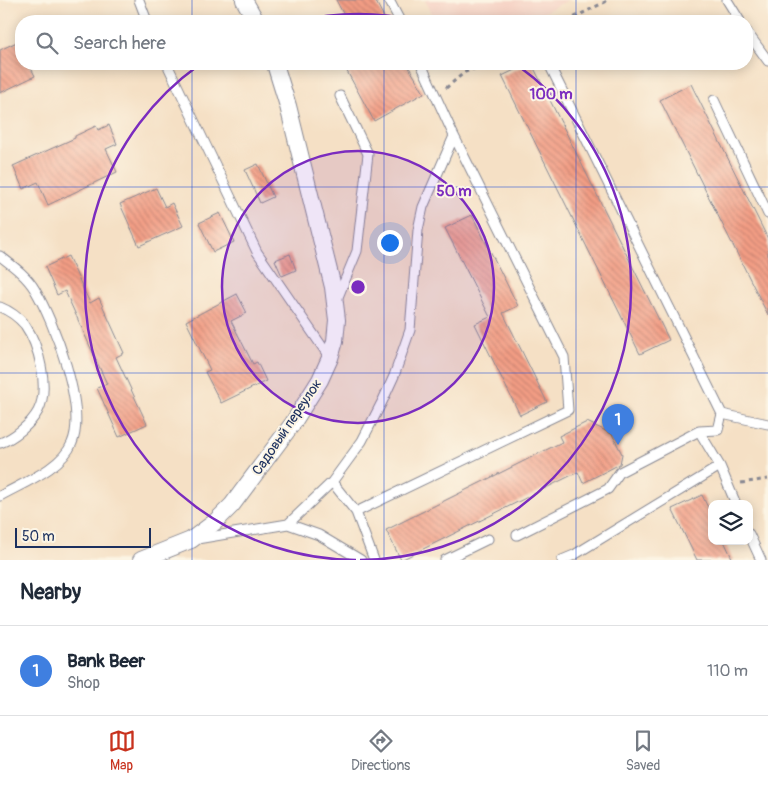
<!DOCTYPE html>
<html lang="en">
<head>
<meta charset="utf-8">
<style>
	:root { --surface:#fff; --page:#f2f2f3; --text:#1f2937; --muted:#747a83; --line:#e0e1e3; --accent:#c8321e }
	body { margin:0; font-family:Pangolin,sans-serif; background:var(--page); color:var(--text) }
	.controls { position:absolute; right:15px; bottom:15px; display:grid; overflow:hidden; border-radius:10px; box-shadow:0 2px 12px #0003 }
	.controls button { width:45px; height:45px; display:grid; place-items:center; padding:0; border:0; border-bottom:1px solid var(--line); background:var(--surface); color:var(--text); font:25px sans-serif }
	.scale { position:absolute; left:15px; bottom:12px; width:136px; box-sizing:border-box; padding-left:5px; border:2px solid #1b2f5e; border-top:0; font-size:14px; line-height:18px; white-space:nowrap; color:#1b2f5e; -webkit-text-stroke:4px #fcf5e5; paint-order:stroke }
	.you { position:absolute; left:389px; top:242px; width:18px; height:18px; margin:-12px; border:4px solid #fff; border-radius:50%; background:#1a73e8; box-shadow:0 0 0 8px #1a73e833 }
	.badge { display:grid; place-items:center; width:32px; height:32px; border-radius:50%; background:var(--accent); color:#fff; font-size:16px; font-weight:700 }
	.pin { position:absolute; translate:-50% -41px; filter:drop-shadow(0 1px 2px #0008) }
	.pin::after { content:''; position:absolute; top:26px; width:18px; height:15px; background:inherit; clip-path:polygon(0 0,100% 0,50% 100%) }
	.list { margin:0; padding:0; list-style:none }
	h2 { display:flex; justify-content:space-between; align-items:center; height:65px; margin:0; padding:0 20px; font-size:21px }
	h2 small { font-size:16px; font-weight:400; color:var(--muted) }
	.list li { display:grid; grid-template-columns:32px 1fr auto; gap:15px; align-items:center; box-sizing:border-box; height:90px; padding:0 20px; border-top:1px solid var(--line) }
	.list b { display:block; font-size:19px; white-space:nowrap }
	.list p { margin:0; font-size:16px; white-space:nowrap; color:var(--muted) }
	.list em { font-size:16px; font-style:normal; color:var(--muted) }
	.icon { flex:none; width:28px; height:28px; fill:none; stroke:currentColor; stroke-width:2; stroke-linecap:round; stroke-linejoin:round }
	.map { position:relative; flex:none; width:768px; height:560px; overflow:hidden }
	.search { position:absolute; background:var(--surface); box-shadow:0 2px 12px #0003; left:15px; right:15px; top:15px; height:55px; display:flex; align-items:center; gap:12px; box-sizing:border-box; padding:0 18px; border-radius:20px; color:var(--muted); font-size:19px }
	.sheet { height:155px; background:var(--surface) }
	nav { display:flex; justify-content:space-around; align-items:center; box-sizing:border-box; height:70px; border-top:1px solid var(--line); background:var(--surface); font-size:14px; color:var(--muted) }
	nav a { display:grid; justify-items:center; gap:2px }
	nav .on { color:var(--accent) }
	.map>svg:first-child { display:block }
	.built { fill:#f6d2c4 }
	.building { fill:url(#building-back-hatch) }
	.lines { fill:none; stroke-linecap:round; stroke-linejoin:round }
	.service-casing { stroke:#888892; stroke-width:11 }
	.minor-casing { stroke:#888892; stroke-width:18 }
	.path { stroke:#888892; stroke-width:3; stroke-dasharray:4 4; stroke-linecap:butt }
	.service { stroke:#fff; stroke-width:9 }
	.minor { stroke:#fff; stroke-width:16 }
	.grid { fill:none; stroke:#1d4ed8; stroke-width:1; stroke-opacity:0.55 }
	.ring { fill:none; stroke:#7b2cbf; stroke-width:2.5 }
	.labels { text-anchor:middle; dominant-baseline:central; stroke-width:4; stroke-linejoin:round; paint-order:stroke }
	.street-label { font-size:14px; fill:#1b2f5e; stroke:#fcf5e5 }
	.centre { fill:#7b2cbf; stroke:#fcf5e5; stroke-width:2.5 }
	.ring-label { font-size:15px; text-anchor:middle; font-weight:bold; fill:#7b2cbf; stroke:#fcf5e5; stroke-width:4; stroke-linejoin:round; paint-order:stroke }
</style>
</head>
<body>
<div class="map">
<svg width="768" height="560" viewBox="0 0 768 560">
	<defs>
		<pattern id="building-back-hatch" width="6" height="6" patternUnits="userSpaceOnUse" patternTransform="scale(1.25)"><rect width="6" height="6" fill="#f39d84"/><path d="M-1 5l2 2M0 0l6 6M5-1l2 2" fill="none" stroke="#c4806f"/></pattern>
	</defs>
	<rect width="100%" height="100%" fill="#fcf5e5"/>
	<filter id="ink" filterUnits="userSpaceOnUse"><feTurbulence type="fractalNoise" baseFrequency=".02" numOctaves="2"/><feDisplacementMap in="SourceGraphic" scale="10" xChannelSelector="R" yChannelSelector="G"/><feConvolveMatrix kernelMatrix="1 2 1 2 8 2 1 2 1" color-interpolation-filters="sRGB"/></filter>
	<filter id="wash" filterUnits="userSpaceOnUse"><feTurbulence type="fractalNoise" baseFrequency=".0096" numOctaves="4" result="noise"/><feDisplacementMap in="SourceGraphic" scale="20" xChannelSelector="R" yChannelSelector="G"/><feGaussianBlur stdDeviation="1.12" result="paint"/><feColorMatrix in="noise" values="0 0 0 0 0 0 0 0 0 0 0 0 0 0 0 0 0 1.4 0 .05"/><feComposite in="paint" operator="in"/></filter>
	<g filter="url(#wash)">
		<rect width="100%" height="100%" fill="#f5e0c5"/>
		<path class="built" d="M 425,0 L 568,0 L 527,21 L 436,21 Z"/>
		<g id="blocks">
			<path class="building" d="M 336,0 L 375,0 L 386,21 L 347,21 Z
				M 21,40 L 21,64 L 29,64 L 35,76 L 0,93 L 0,50 Z
				M 343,64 L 407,64 L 424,93 L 374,121 Z
				M 527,64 L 532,64 L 669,340 L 640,354 L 502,76 Z
				M 691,84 L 768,239 L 768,315 L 660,100 Z
				M 109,125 L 117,144 L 106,149 L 117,172 L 48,205 L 38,182 L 23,189 L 13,166 L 75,138 L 75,136 L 96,126 L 98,130 Z
				M 258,164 L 273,197 L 260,203 L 245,170 Z
				M 156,188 L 165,207 L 172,203 L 183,226 L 139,246 L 120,204 Z
				M 220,213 L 234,242 L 213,252 L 199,223 Z
				M 472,215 L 518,306 L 503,313 L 547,402 L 520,415 L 475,324 L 490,317 L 445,228 Z
				M 290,254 L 296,270 L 282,276 L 275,260 Z
				M 68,256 L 90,303 L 99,298 L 124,353 L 116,357 L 147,424 L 119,437 L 97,388 L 107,384 L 65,291 L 57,295 L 45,267 Z
				M 237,294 L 247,313 L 231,321 L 253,364 L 257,362 L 266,381 L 221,403 L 205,372 L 210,370 L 186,321 Z
				M 587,422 L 612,434 L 622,454 L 620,464 L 583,483 L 578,472 L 401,560 L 386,530 L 562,442 L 559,436 Z
				M 702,495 L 712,516 L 712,541 L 724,541 L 733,560 L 697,560 L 672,509 Z"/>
		</g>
	</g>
	<g filter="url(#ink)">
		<use href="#blocks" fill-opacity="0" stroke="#888892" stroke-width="1"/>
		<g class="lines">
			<defs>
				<path id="service" d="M 139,0 L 147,21
					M 389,0 L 400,21
					M 727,0 L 740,21
					M 747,32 L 768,61
					M 167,64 L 257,252 L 330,358
					M 549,64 L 722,414 L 718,430 L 699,431 L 720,466 L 574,555 L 562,560
					M 714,100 L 768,214
					M 0,256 C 13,266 27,276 35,290 C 54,322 87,408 72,443 C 62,468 23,483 0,496
					M 338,297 L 357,251 L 368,154 L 340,96
					M 0,307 C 10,311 18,317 25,325 C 39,345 50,388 38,411 C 31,424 14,438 0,443
					M 722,414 L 768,424
					M 720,466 L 736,504
					M 332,482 L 362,441 L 383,400 L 394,376 L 410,330 L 418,230 L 423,207 L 454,136 L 421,64
					M 356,512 L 568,410 L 564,357 L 454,136
					M 288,524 L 319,535 L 361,560
					M 749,534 L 761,560
					M 517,535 L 608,489 L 620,472 L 699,431
					M 197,539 L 288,524 L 332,482 L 356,512 L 374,560
					M 445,560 L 488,539"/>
				<path id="minor" d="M 244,0 L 256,21
					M 141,560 L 191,540 L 215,522 L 232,505 L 293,423 L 320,380 L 330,358 L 335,341 L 337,320 L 333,287 L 288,106 L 275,64"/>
			</defs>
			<use href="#service" class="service-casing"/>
			<use href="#minor" class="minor-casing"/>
			<path class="path" d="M 567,21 L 609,0
				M 446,88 L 465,72 L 488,64
				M 741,483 L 768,479"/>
			<use href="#service" class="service"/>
			<use href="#minor" class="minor"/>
		</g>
	</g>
	<path class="grid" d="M 192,0 L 192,21M 384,0 L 384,21M 576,0 L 576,21M 192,64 L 192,560M 384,64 L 384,560M 576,64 L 576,560M 0,187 L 768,187M 0,373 L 768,373"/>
	<circle cx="358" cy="287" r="136" fill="#7b2cbf" fill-opacity=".12"/>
	<g class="ring">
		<circle cx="358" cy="287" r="136"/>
		<path d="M356 560A273 273 0 0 1 199 65M297 21A273 273 0 0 1 419 21M517 65A273 273 0 0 1 360 560"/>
	</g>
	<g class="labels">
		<g class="street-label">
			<text transform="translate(287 427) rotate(-56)">Садовый переулок</text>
		</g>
	</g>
	<circle cx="358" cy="287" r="8" class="centre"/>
	<g class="ring-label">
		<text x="551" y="99">100 m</text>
		<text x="454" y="196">50 m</text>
	</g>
</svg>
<div class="controls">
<button><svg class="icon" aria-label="layers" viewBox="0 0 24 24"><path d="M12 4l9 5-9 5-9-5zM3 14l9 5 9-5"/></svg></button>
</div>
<div class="scale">50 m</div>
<div class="you"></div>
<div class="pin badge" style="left:618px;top:445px;background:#3f7fe0">1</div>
<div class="search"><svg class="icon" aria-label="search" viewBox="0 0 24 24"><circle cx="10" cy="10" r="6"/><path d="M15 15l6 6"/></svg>Search here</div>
</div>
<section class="sheet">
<h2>Nearby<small></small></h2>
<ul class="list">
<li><span class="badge" style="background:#3f7fe0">1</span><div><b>Bank Beer</b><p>Shop</p></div><em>110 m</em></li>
</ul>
</section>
<nav>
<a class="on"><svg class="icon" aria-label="map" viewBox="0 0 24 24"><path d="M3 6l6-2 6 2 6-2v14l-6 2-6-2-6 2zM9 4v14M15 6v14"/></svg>Map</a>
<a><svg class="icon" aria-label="directions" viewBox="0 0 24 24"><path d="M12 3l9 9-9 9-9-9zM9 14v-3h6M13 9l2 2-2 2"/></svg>Directions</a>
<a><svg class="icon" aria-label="saved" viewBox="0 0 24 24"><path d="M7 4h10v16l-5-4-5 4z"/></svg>Saved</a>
</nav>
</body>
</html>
